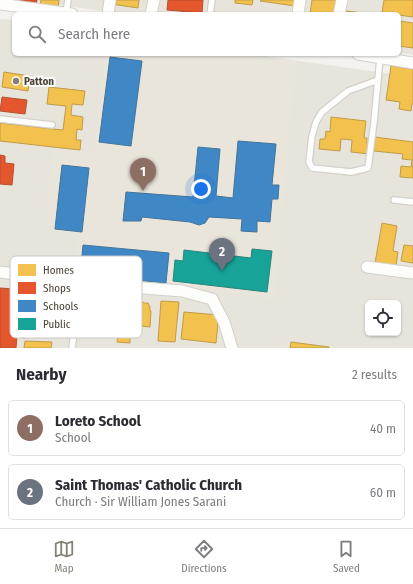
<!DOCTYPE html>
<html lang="en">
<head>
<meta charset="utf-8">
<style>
	:root { --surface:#fff; --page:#f7f7f7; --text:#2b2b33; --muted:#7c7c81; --line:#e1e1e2; --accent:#868178 }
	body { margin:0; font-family:"Fira Sans Condensed",sans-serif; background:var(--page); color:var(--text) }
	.controls { position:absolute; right:12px; bottom:12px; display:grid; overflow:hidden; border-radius:6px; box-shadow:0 1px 3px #0004 }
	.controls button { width:36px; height:36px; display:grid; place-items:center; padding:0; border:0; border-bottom:1px solid var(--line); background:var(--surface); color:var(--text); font:20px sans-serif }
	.you { position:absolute; left:201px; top:189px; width:14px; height:14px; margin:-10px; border:3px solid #fff; border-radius:50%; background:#1a73e8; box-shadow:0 0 0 6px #1a73e833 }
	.badge { display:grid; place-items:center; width:26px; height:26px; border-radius:50%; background:var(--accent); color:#fff; font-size:13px; font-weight:700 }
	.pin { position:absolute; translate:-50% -33px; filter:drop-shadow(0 1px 2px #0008) }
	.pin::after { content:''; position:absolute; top:21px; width:14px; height:12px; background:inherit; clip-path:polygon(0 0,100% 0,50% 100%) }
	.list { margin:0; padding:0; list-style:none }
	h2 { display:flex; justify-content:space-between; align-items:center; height:52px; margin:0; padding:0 16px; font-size:17px }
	h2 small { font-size:13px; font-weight:400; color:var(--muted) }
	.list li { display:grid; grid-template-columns:26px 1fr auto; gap:12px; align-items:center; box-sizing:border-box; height:56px; margin:0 8px 8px; padding:0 8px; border:1px solid var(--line); border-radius:6px }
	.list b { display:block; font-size:15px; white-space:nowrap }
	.list p { margin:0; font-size:13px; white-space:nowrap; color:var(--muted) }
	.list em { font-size:13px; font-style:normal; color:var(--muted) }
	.icon { flex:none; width:22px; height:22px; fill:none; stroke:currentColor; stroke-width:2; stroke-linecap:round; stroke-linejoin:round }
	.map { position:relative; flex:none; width:413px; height:348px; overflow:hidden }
	.search { position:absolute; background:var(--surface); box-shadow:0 1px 3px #0004; left:12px; right:12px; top:12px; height:44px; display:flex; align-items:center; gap:10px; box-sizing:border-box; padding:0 14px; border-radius:6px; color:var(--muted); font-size:15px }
	.sheet { height:180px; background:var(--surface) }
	nav { display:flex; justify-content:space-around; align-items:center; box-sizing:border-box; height:56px; border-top:1px solid var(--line); background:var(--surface); font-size:11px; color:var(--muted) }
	nav a { display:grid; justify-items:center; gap:2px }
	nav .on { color:var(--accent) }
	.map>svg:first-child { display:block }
	.residential { fill:#e7e4dc; fill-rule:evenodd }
	.education { fill:#eae5da }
	.homes { fill:#f2c14e; stroke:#c09c48 }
	.shops { fill:#e4572e; stroke:#b65131 }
	.schools { fill:#3f88c5; stroke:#43749b }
	.public { fill:#17a398; stroke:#27867c }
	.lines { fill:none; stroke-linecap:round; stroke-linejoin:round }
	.lane-casing { stroke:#d2d0cb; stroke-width:8 }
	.street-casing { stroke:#d2d0cb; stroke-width:13 }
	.lane { stroke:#fdfdfc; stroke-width:5.5 }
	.street { stroke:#fdfdfc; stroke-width:11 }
	.poi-dot { fill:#868178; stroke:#fff; stroke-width:1.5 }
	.labels { text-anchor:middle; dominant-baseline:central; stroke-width:4; stroke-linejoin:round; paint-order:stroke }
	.poi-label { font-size:11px; font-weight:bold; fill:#4b4439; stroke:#fff; text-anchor:start }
	.key { fill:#fff; stroke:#c9c7c4; stroke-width:1 }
	.key-label { font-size:11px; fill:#4b4439 }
</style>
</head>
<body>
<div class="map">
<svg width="413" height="348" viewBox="0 0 413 348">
	<rect width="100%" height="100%" fill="#f4f2ee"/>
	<path class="residential" d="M 24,0 L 413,0 L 413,55 L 399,53 L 399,14 L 123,14 Z
		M 0,19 L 14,20 L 14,54 L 250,54 L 413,77 L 413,348 L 0,348 ZM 368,303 L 398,303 L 398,333 L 368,333 Z"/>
	<path class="education" d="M 105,54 L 237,54 L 296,62 L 274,300 L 71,269 L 79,232 L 46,225 L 53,150 L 93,154 Z"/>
	<path class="homes" d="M 41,0 L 59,0 L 58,9 L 40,6 Z
		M 111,0 L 139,0 L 138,8 L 111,4 Z
		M 235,0 L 253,0 L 252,5 L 235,3 Z
		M 261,0 L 295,0 L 295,6 L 260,1 Z
		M 312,0 L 338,0 L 336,14 L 310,14 Z
		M 384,0 L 413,0 L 413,17 L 399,15 L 399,14 L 382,13 Z
		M 346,11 L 371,14 L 346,14 Z
		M 399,21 L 413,23 L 413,48 L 399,46 Z
		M 391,66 L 413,69 L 413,104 L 412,104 L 411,111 L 399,109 L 400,102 L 386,100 Z
		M 4,72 L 30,76 L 28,91 L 2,87 Z
		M 49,87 L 85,91 L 83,105 L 72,104 L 71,115 L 83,117 L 82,130 L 77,129 L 76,140 L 81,140 L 80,150 L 0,141 L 0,123 L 63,130 L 66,106 L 47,104 Z
		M 331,117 L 366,121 L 364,138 L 367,138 L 367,144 L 370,144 L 369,154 L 351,152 L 352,140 L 341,139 L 340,151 L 319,149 L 320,139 L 325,139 L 326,131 L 330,132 Z
		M 375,137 L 413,142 L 413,178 L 400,177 L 401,166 L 411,167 L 412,160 L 402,159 L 403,154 L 374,151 Z
		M 382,223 L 397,226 L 393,251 L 398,252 L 396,266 L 375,263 Z
		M 404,245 L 413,246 L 413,263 L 401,261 Z
		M 124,297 L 129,299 L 134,298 L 138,299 L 144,303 L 148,303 L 150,307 L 150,311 L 151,311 L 150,327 L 140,326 L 140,329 L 136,328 L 135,336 L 130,336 L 130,343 L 117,342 L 118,332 L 122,332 L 123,327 L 110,325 L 110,324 L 104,323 L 106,309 L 108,307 L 109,304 L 111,301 L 115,301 L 115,300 L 119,298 Z
		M 161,301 L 179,302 L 175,342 L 158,341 Z
		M 184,312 L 219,315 L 216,343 L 181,339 Z
		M 25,341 L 52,342 L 51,348 L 24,348 Z
		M 291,342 L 329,347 L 329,348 L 290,348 Z"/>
	<path class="shops" d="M 13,0 L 37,0 L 36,4 Z
		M 168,0 L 203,0 L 202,13 L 167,10 Z
		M 2,97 L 27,100 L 25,114 L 0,111 Z
		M 0,155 L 5,156 L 5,163 L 14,164 L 12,185 L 0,184 Z
		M 0,288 L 30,290 L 25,338 L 17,337 L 16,348 L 0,348 Z"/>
	<path class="schools" d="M 110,57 L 142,61 L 131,146 L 99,142 Z
		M 238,141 L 276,144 L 272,185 L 279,185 L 278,199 L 272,199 L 270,222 L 257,221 L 257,232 L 241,231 L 242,219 L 209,217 L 205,223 L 199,225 L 190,222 L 142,217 L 141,221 L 123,221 L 126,192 L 193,197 L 198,147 L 220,149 L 216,196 L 233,198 Z
		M 62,165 L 89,168 L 82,232 L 55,229 Z
		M 83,245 L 169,253 L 166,283 L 80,275 Z"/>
	<path class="public" d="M 252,249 L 272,251 L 267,292 L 173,281 L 175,260 L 183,261 L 184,250 L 251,258 Z"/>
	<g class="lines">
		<defs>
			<path id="lane" d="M 66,13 L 68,0
				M 210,14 L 212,0
				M 378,80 L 348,91 L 322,112 L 316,122 L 312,136 L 309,162 L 312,168 L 351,172 L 368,168 L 374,122 L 380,58
				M 0,119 L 52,125
				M 394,200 L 413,202
				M 72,348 L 81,283"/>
			<path id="street" d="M 0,4 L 72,14
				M 108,14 L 110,0
				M 151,14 L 154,0
				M 298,14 L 300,0
				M 339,14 L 342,0
				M 358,54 L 413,63
				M 367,267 L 413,273
				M 0,272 L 81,283 L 182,291 L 212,299 L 224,322 L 232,348"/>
		</defs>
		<use href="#lane" class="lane-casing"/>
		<use href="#street" class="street-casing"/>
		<use href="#lane" class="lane"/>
		<use href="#street" class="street"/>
	</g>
	<circle class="poi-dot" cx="16" cy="81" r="4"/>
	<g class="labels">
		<g class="poi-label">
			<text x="24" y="81">Patton</text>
		</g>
	</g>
	<rect x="10" y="256" width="132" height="82" rx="6" class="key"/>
	<rect x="18" y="264" width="18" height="12" fill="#f2c14e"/>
	<rect x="18" y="282" width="18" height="12" fill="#e4572e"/>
	<rect x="18" y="300" width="18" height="12" fill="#3f88c5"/>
	<rect x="18" y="318" width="18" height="12" fill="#17a398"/>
	<g class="key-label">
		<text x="43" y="274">Homes</text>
		<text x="43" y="292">Shops</text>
		<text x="43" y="310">Schools</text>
		<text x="43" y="328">Public</text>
	</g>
</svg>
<div class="controls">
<button><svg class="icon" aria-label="locate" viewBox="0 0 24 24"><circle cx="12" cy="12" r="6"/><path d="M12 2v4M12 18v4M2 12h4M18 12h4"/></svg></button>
</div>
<div class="you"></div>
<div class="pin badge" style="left:143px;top:191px;background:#8d6e63">1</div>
<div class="pin badge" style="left:222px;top:271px;background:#6b7280">2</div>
<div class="search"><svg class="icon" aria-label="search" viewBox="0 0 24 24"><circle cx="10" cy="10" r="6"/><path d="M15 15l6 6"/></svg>Search here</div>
</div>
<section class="sheet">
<h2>Nearby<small>2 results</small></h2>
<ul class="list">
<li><span class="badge" style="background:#8d6e63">1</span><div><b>Loreto School</b><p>School</p></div><em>40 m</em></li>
<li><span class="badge" style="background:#6b7280">2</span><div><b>Saint Thomas' Catholic Church</b><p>Church · Sir William Jones Sarani</p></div><em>60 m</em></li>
</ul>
</section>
<nav>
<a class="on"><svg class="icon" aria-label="map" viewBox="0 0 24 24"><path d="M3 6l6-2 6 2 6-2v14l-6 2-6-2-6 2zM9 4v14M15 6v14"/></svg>Map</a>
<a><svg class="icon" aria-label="directions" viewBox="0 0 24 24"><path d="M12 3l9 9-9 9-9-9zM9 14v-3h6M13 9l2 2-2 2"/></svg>Directions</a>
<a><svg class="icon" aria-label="saved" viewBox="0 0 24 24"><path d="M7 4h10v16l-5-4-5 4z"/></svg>Saved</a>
</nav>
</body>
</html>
